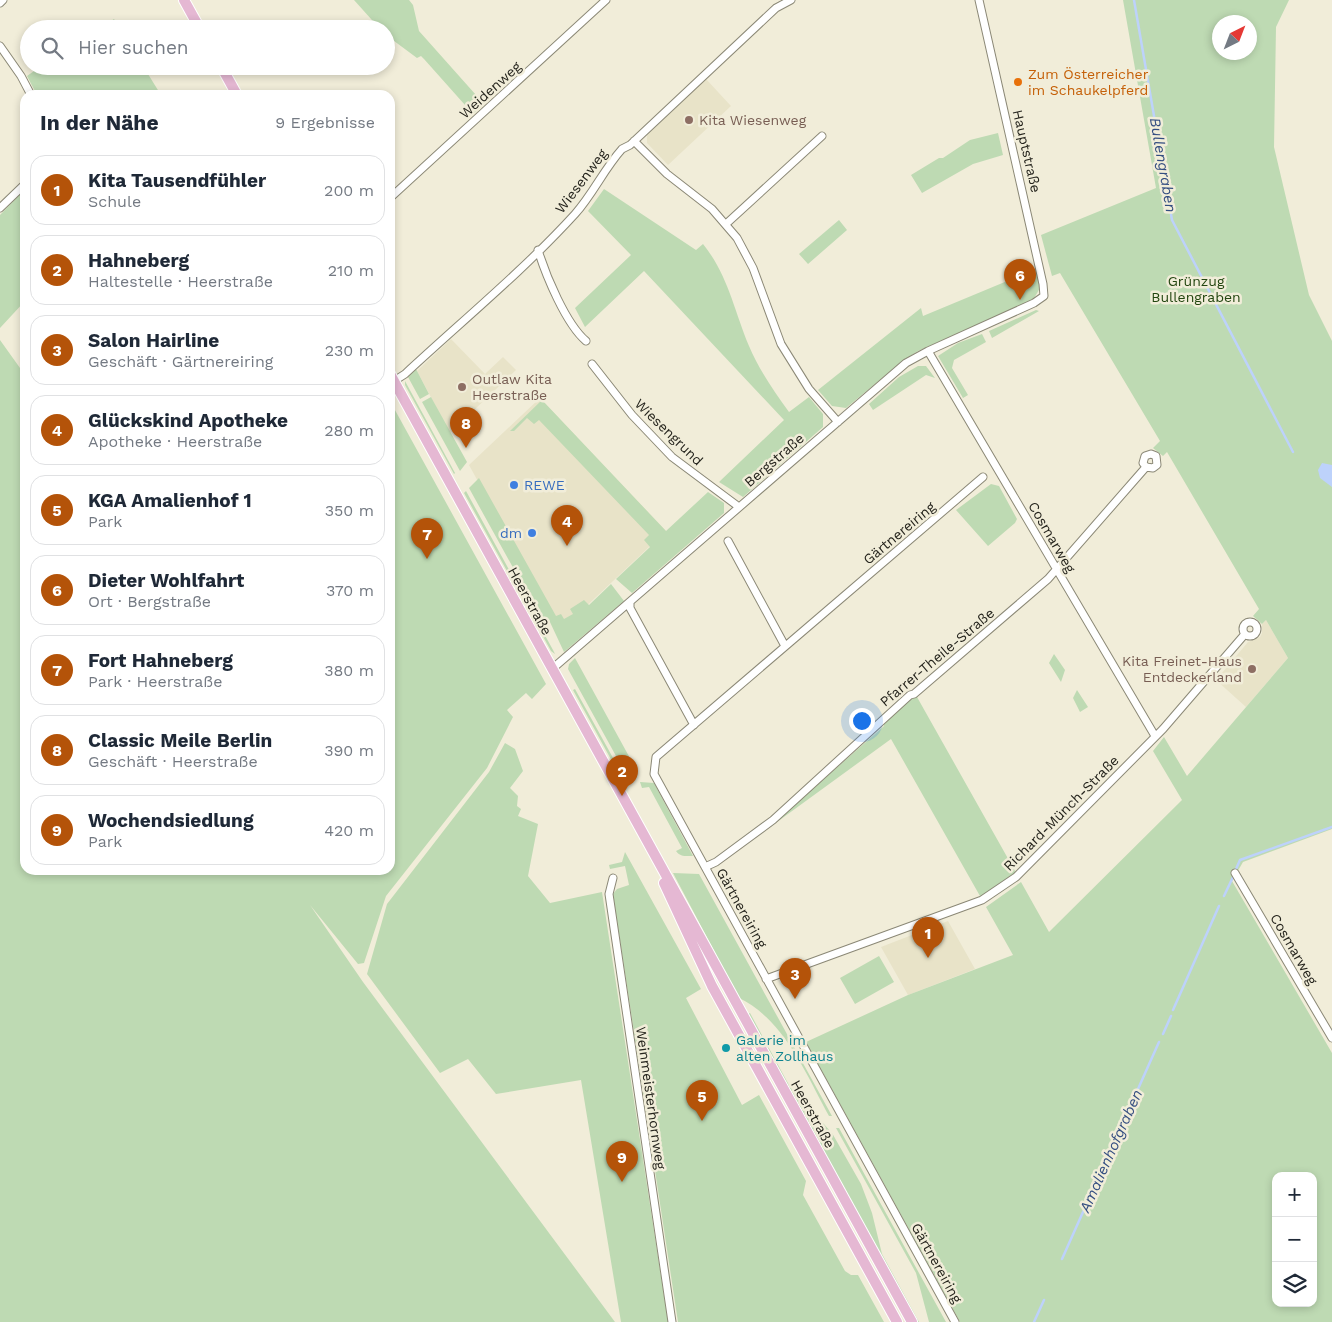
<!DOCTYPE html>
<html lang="de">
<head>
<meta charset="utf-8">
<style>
	:root { --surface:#fff; --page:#f2f2f3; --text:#1f2937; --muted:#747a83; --line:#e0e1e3; --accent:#b45309 }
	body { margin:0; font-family:"Work Sans",sans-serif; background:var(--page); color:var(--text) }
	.controls { position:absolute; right:15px; bottom:15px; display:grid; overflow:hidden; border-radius:10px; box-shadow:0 2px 8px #0003 }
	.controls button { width:45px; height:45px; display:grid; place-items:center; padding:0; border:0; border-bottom:1px solid var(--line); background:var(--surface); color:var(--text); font:25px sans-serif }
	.compass { position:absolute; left:1212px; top:15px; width:45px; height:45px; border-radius:50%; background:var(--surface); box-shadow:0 2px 8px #0003; rotate:42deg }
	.you { position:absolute; left:861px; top:720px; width:18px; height:18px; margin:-12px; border:4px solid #fff; border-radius:50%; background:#1a73e8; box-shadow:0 0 0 8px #1a73e833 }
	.badge { display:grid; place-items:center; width:32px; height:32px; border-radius:50%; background:var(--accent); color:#fff; font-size:16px; font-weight:700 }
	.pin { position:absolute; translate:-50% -41px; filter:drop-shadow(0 1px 2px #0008) }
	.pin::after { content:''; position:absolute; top:26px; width:18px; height:15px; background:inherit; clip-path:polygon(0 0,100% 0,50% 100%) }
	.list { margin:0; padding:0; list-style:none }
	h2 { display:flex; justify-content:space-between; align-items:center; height:65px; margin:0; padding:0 20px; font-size:21px }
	h2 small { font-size:16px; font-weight:400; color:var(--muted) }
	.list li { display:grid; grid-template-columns:32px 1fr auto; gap:15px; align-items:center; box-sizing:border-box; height:70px; margin:0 10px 10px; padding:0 10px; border:1px solid var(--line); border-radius:15px }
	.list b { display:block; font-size:19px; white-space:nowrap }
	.list p { margin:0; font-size:16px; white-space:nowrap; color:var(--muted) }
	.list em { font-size:16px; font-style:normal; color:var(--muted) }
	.icon { flex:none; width:28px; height:28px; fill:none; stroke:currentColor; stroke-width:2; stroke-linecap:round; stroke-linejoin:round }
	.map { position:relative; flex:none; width:1332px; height:1322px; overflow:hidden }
	.search { position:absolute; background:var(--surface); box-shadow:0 2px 8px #0003; left:20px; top:20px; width:375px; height:55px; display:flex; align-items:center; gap:12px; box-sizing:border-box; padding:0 18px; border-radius:28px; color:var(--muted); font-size:19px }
	.panel { position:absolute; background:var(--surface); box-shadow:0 2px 8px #0003; left:20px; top:90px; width:375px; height:785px; border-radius:15px }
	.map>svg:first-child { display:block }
	.built { fill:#e8e3c8 }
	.green { fill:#bedab3; fill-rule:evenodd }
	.water { fill:#bdd2fb }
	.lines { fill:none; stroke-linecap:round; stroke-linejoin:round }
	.stream { stroke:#bdd2fb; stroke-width:2.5 }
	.minor-casing { stroke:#8b8876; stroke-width:9 }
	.primary-casing { stroke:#fff; stroke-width:12 }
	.minor { stroke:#fff; stroke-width:7 }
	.primary { stroke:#e5b8d3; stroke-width:10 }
	.food-dot { fill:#e8710a; stroke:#f1edd9; stroke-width:2 }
	.education-dot { fill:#8d6e63; stroke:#f1edd9; stroke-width:2 }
	.shop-dot { fill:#3f7fe0; stroke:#f1edd9; stroke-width:2 }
	.culture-dot { fill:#0f9aa8; stroke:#f1edd9; stroke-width:2 }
	.labels { text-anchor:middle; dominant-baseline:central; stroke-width:5; stroke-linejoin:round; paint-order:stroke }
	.food-label { font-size:14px; fill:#c56008; stroke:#f1edd9; text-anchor:start }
	.street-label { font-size:14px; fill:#25241d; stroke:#f1edd9 }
	.education-label { font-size:14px; fill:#785e54; stroke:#f1edd9; text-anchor:start }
	.park-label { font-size:14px; fill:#234610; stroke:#f1edd9 }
	.shop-label { font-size:14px; fill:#366cbe; stroke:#f1edd9; text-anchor:start }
	.culture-label { font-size:14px; fill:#0d838f; stroke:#f1edd9; text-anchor:start }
	.water-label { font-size:15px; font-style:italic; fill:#344e81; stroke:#f1edd9 }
</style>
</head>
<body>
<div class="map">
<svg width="1332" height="1322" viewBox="0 0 1332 1322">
	<rect width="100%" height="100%" fill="#f1edd9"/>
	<path class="built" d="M 706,79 L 731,106 L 668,165 L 647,143 L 647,135 Z
		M 451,339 L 485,374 L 503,357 L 516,370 L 450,433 L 417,371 Z
		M 540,398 L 666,531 L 560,631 L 469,465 Z
		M 1266,620 L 1288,658 L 1246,707 L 1216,680 L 1248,642 L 1260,637 L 1262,633 L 1262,624 Z
		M 948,921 L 975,969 L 908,995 L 881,947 Z"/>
	<path class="green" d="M 354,0 L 409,0 L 413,5 L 419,31 L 484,104 L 473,114 L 424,59 L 421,56 L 417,58 L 386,35 L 386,29 L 380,29 Z
		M 1123,0 L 1289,0 L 1276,27 L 1274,147 L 1309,295 L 1332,341 L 1332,829 L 1243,862 L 1232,881 L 1332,1053 L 1332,1322 L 960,1322 L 806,1042 L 908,995 L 1013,955 L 986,907 L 1021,882 L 1049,932 L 1182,800 L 1153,751 L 1164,737 L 1187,776 L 1288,658 L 1266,620 L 1262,624 L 1253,616 L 1259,609 L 1167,452 L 1163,456 L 1153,448 L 1160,441 L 1060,273 L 1052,276 L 1041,235 L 1156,188 ZM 1220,22 L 1250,22 L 1250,52 L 1220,52 ZM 1276,1176 L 1313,1176 L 1313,1303 L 1276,1303 Z
		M 114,19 L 120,29 L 99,29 Z
		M 41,66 L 143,66 L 161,95 L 37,95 L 27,76 Z
		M 998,133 L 1003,155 L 973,164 L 922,193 L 911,175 L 939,158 L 943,158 L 970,140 Z
		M 25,189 L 25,301 L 0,328 L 0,215 Z
		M 604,189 L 696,250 L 703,244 C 728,275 734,310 749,346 C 759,370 774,391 789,412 L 809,397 L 823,414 L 823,427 L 743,497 L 719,482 L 784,420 L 644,271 L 585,327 L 575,308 L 631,255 L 588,211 Z
		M 839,220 L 847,230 L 808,264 L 799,254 Z
		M 1036,269 L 1040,288 L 1033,300 L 918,351 L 904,360 L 846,408 L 832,406 L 818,390 L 921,308 L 923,316 Z
		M 1036,310 L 1039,311 L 992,338 L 989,331 Z
		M 982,334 L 986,342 L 954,360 L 952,368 L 968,395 L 963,398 L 938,356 L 958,343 Z
		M 0,340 L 25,375 L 25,870 L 390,870 L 390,401 L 546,684 L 532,699 L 526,693 L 507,710 L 513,717 L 487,768 L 386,896 L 364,963 L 358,964 L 310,905 L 363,982 L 615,1322 L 0,1322 Z
		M 918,366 L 926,366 L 935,378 L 926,375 L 873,410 L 869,404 L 899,377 Z
		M 416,369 L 429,394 L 420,399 L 408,377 Z
		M 405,381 L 455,473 L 454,474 L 405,385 Z
		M 431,397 L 467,462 L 460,471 L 422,402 Z
		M 542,400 L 666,531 L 708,492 L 724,503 L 724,513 L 632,593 L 616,579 L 650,547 L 644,540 L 649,535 L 539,420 L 534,424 L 527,418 L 514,431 L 510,431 Z
		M 479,478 L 556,616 L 561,614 L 564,619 L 573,614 L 570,609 L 584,600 L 589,605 L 611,584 L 624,601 L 564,652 L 549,620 L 543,622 L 469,488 Z
		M 991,484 L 999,486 L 1017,519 L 1015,523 L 988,546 L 956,510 Z
		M 466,491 L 553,650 L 555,654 L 551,651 L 464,493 Z
		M 1054,654 L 1065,670 L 1061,682 L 1049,663 Z
		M 575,658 L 631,760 L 621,765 L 568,669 L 569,664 Z
		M 575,689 L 623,776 L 625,785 L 573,690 Z
		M 1077,690 L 1088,707 L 1080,712 L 1073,698 Z
		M 913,697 L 917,697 L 1015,871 L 1014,875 L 983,897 L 980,896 L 891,739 L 766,830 L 884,726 L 884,722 Z
		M 505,743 L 515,749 L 523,771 L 510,788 L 518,796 L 517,806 L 521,809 L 518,816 L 538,824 L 528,876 L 550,903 L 602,892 L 668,1322 L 621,1322 L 581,1080 L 496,1094 L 468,1059 L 440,1073 L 367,974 L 387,904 L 489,772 Z
		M 640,782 L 654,783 L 693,856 C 686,856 680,857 676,851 L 682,848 L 649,787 L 642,788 Z
		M 625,852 L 701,989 L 686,998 L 742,1105 L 759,1095 L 806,1181 L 803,1195 L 845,1271 L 851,1275 L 858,1275 L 884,1322 L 678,1322 L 613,894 L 617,889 L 629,885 L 625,866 L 610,869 L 609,865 L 622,862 Z
		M 673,873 L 699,874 L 832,1116 L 829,1116 C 807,1076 784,1019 739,998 Z
		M 879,956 L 894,982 L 855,1004 L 840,978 Z
		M 750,1013 L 790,1087 L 832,1133 L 861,1184 L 872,1213 L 882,1254 L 919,1322 L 917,1322 L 748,1014 Z
		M 836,1128 L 839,1128 L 946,1322 L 929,1322 L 916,1273 Z"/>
	<path class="water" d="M 1322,463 L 1332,465 L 1332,487 L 1320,478 L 1318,470 Z"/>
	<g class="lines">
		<path class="stream" d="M 1134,0 L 1172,220 L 1293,452
			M 1236,869 L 1240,860 L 1332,827
			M 1224,896 L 1233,877
			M 1173,1010 L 1219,906
			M 1163,1034 L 1171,1016
			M 1062,1259 L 1159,1042
			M 1034,1322 L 1044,1300"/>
		<defs>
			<path id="minor" d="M 0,3 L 3,0
				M 0,46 L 21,76 L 31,95
				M 634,141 L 667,174 L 712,209 L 737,238 L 753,268 L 781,344 L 809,389 L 838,422
				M 390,198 L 606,0
				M 0,208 L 25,184
				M 726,224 L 822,136
				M 538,250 C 546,276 566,324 586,341
				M 928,351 L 1155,736
				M 592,364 L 632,415 L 672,457 L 739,507
				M 394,381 L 405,374 C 462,321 523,271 575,214 C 593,194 604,169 622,149 L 630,145 L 776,8 L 791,0
				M 728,541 L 785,646
				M 630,602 L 630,608 L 694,725
				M1243 629a7 7 0 1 1 14 0a7 7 0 1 1-14 0Z
				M 552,669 L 906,363 L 928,351 L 1034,303 L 1044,296 L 1043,284 L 979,0
				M 705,867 L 716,862 L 773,820 L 910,695 L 914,694 L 1048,579 L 1146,467 L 1143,463 L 1145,456 L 1151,454 L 1156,456 L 1157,465 L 1153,468 L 1146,467
				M 1235,873 L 1332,1038
				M 613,878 L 609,894 L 672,1322
				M 766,979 L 982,900 L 1016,877 L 1163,729 L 1245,634
				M 955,1322 L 654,774 L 656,757 L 983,477"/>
			<path id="primary" d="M 184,0 L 200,29
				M 221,66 L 237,95
				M 390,374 L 912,1322
				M 664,883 L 712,986 L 897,1322"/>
		</defs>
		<use href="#minor" class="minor-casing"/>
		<use href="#primary" class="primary-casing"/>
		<use href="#minor" class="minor"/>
		<use href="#primary" class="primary"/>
	</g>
	<circle class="food-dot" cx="1018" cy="82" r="5"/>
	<g class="education-dot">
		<circle cx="689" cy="120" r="5"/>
		<circle cx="462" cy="387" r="5"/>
		<circle cx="1252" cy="669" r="5"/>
	</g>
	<g class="shop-dot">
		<circle cx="514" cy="485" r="5"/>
		<circle cx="532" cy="533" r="5"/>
	</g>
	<circle class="culture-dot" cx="726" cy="1048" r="5"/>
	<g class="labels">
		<g class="food-label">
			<text x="1028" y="74">Zum Österreicher<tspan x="1028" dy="16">im Schaukelpferd</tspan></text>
		</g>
		<g class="street-label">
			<text transform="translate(490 90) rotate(-42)">Weidenweg</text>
			<text transform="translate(1027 151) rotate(77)">Hauptstraße</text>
			<text transform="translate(581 181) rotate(-53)">Wiesenweg</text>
			<text transform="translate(669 432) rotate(44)">Wiesengrund</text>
			<text transform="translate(774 460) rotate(-41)">Bergstraße</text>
			<text transform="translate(899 533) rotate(-40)">Gärtnereiring</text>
			<text transform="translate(1052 537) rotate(60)">Cosmarweg</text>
			<text transform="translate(530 601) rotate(61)">Heerstraße</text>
			<text transform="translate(937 657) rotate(-40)">Pfarrer-Theile-Straße</text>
			<text transform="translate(1061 813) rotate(-45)">Richard-Münch-Straße</text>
			<text transform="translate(742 908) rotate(61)">Gärtnereiring</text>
			<text transform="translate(1294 949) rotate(60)">Cosmarweg</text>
			<text transform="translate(651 1098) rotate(82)">Weinmeisterhornweg</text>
			<text transform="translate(813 1114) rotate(61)">Heerstraße</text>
			<text transform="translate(937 1263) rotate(61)">Gärtnereiring</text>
		</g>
		<g class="education-label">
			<text x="699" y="120">Kita Wiesenweg</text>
			<text x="472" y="379">Outlaw Kita<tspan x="472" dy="16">Heerstraße</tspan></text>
			<text x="1242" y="661" text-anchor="end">Kita Freinet-Haus<tspan x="1242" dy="16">Entdeckerland</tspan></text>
		</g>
		<g class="park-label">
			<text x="1196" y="281">Grünzug<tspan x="1196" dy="16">Bullengraben</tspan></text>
		</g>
		<g class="shop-label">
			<text x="524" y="485">REWE</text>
			<text x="522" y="533" text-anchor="end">dm</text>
		</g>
		<g class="culture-label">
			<text x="736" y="1040">Galerie im<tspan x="736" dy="16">alten Zollhaus</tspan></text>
		</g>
		<g class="water-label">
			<text transform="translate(1163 165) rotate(80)">Bullengraben</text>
			<text transform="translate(1111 1151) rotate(-66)">Amalienhofgraben</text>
		</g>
	</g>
</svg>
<div class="controls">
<button>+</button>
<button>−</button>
<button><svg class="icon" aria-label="layers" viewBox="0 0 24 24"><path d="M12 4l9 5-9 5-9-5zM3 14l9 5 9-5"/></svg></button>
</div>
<svg class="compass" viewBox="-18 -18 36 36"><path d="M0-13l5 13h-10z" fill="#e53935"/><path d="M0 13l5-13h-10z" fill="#747a83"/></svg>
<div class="you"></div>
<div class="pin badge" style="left:928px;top:958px">1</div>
<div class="pin badge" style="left:622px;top:796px">2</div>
<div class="pin badge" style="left:795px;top:999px">3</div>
<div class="pin badge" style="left:567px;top:546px">4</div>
<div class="pin badge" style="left:702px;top:1121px">5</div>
<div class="pin badge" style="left:1020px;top:300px">6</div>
<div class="pin badge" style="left:427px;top:559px">7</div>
<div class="pin badge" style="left:466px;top:448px">8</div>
<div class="pin badge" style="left:622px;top:1182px">9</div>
<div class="search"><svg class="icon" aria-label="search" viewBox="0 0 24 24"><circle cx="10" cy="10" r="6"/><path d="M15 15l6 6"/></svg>Hier suchen</div>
<section class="panel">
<h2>In der Nähe<small>9 Ergebnisse</small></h2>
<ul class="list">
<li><span class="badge">1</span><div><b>Kita Tausendfühler</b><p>Schule</p></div><em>200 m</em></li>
<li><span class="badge">2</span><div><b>Hahneberg</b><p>Haltestelle · Heerstraße</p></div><em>210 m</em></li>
<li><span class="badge">3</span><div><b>Salon Hairline</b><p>Geschäft · Gärtnereiring</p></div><em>230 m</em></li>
<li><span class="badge">4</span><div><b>Glückskind Apotheke</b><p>Apotheke · Heerstraße</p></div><em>280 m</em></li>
<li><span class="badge">5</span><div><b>KGA Amalienhof 1</b><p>Park</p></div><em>350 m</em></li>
<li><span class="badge">6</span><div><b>Dieter Wohlfahrt</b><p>Ort · Bergstraße</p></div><em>370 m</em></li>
<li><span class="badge">7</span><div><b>Fort Hahneberg</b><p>Park · Heerstraße</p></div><em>380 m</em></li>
<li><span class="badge">8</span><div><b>Classic Meile Berlin</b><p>Geschäft · Heerstraße</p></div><em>390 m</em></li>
<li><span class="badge">9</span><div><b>Wochendsiedlung</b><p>Park</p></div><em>420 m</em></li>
</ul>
</section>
</div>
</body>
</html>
